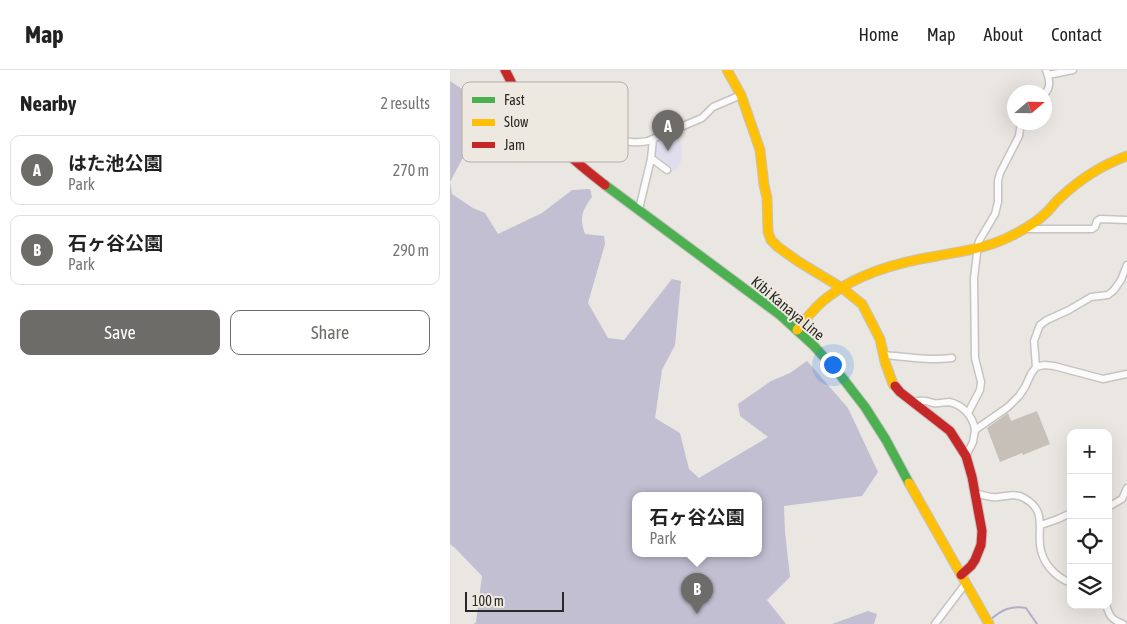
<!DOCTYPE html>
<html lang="en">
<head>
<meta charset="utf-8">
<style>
	:root { --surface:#fff; --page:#f6f6f6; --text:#222; --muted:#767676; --line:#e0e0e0; --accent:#6e6c68 }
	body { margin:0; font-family:"Asap Condensed","Noto Sans JP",sans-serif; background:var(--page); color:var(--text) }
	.controls { position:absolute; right:15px; bottom:15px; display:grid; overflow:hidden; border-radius:10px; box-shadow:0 5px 20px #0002 }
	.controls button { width:45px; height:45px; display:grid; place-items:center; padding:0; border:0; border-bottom:1px solid var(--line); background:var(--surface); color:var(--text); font:25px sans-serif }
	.compass { position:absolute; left:557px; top:15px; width:45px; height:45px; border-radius:50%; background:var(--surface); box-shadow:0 5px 20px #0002; rotate:70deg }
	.scale { position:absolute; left:15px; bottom:12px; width:99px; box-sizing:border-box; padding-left:5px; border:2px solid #2b2926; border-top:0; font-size:14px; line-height:18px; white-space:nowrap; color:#2b2926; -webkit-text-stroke:4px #ede8e0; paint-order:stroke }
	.you { position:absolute; left:382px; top:294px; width:18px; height:18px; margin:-12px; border:4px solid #fff; border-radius:50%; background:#1a73e8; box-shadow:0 0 0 8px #1a73e833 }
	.badge { display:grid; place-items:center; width:32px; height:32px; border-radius:50%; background:var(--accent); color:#fff; font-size:16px; font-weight:700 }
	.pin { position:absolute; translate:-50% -41px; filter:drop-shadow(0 1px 2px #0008) }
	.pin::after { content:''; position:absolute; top:26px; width:18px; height:15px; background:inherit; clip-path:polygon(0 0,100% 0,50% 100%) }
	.popup { position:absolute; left:182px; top:422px; width:130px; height:65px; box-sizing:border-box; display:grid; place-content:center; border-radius:10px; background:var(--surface); filter:drop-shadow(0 1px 4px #0005); font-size:16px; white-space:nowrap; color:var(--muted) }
	.popup b { font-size:19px; color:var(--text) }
	.popup::after { content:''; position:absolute; left:50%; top:100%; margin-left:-10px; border:10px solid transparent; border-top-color:var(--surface) }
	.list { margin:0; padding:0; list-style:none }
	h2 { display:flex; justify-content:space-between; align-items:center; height:65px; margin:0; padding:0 20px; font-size:21px }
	h2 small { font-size:16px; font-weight:400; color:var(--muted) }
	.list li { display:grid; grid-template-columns:32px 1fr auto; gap:15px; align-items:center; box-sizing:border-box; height:70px; margin:0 10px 10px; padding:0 10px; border:1px solid var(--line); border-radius:10px }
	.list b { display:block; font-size:19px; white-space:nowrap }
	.list p { margin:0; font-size:16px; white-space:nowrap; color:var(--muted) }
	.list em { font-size:16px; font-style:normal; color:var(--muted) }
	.actions { display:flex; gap:10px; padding:15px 20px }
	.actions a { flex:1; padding:11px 0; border:1px solid var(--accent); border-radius:10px; text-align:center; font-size:18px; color:var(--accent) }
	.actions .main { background:var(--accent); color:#fff }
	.icon { flex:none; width:28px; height:28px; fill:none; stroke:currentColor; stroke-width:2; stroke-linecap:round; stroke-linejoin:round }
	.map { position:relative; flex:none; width:677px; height:554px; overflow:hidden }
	header { display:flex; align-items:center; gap:30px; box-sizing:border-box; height:70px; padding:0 25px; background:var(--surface); border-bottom:1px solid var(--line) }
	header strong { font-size:24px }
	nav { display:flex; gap:28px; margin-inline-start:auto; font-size:18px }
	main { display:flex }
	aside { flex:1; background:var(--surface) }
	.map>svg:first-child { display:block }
	.green { fill:#e0deed }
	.forest { fill:#c1bfd1; fill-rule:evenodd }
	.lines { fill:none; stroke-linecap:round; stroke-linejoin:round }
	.stream { stroke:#b1afc6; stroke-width:2 }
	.building { fill:#c6c0b9 }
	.street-casing { stroke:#c6c3c0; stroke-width:9 }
	.fast-casing { stroke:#c6c3c0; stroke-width:11 }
	.slow-casing { stroke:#c6c3c0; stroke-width:11 }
	.jam-casing { stroke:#c6c3c0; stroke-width:11 }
	.street { stroke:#fcfbfb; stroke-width:6 }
	.fast { stroke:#4caf50; stroke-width:9 }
	.slow { stroke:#ffc107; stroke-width:9 }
	.jam { stroke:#c62828; stroke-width:9 }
	.labels { text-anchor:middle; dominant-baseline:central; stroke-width:4; stroke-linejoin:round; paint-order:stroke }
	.street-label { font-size:15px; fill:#2b2926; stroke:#ede8e0 }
	.key { fill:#ede8e0; stroke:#b3afa8; stroke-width:1 }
	.key-label { font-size:14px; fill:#2b2926 }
</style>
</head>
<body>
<header>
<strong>Map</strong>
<nav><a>Home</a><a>Map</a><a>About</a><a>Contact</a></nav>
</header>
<main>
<aside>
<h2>Nearby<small>2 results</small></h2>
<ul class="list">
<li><span class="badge">A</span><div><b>はた池公園</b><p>Park</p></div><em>270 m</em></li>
<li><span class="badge">B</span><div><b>石ヶ谷公園</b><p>Park</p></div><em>290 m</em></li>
</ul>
<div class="actions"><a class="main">Save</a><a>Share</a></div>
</aside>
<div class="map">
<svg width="677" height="554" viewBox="0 0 677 554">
	<rect width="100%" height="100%" fill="#eae7e3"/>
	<path class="green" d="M 221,63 C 235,68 233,86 229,97 L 225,100 L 218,103 L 202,92 L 206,71 Z"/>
	<path class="forest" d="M 0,11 L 35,34 L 37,43 L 0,112 L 2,124 L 23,138 L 35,143 L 48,164 L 92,143 L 122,120 L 140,119 L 142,127 C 132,141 129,147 135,164 L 154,166 L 155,174 L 138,233 L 158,268 L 174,270 L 222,209 L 231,211 L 225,275 L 212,300 L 205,348 L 230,363 L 239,399 L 249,408 L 318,367 L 290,346 L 288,334 L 321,311 L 340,303 L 357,291 L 398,338 L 428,402 L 412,426 L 334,436 L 335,462 L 340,507 L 317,530 L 336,554 L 24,554 L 26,552 L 32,506 L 5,478 L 0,474 ZM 186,425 L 308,425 L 308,483 L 186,483 Z
		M 418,541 L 427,544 L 424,554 L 382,554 Z"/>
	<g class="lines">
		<path class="stream" d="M 541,549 C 552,540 561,535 576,538 L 587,554"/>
	</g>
	<path class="building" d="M 587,341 L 600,374 L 573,385 L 572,383 L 550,392 L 537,358 L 558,343 L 561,351 Z"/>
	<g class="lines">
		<defs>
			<path id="street" d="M 598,5 L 623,0
				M 594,24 C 602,18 599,8 596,0
				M 120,86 L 146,56 L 149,55 C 156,57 159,63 165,67 C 172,73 190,73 198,71 L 252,48 L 263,37 L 291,25
				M 201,88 L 217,100
				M 189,139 L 201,89 L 203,69
				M 575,159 L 642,159 L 645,157 L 647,151 L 650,149 L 677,150
				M 434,285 C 457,287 479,291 502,288
				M 586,297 L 594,295 L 604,296 L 653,309 L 677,304
				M 463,332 C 467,331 471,330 475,331 C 479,331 478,332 483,333 C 488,334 494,332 499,332 C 513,335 523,346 525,360
				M 518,343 L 530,320 L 531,312 L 525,288 L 524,208 L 528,175 L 529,171 L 545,144 L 548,132 L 548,111 L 550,103 L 569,66 L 571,52
				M 516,386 L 523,372 L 525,360 L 558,337 L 569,326 L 575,317 L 581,304 L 586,297 L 584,271 L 588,260 L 590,255 L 597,250 L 619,240 L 641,227 L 658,225 L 664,220 L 671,210 L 677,195
				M 525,423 C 532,425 540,428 548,427 C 557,426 565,423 574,428 C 596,440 588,456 590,475 C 592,493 605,507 621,513
				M 658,437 L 672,429 L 677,418
				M 591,455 L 608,449 L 621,443
				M 656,535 C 660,547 661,549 673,554
				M 485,554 L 516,513"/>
			<path id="fast" d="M 155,115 L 330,245 L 364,276 L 391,306 L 415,337 L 436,370 L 459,413"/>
			<path id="slow" d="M 277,0 L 291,25 L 310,80 L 314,115 L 317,128 L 318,162 L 321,170 L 328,177 L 349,192 L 392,218 L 412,234 L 430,269 L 435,292 L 443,314 L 445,316
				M 347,260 C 357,248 365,236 378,227 C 408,203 449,192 487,186 C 513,181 539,178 563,165 C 575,159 588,151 597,142 C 602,137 605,132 610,128 C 629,110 652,95 677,86
				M 459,413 L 539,554"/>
			<path id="jam" d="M 55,0 C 61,11 66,23 73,34 C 95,66 124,91 155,115
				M 445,316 L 450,322 L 500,361 L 516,386 L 522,407 L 532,461 L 531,475 L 525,490 L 521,496 L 511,505"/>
		</defs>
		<use href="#street" class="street-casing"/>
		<use href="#fast" class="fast-casing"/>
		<use href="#slow" class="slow-casing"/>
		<use href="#jam" class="jam-casing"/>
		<use href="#street" class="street"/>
		<use href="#fast" class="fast"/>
		<use href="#slow" class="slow"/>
		<use href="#jam" class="jam"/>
	</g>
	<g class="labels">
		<g class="street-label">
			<text transform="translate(338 238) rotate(40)">Kibi Kanaya Line</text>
		</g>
	</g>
	<rect x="12" y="12" width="166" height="80" rx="8" class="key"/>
	<rect x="22" y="27" width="23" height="6" fill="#4caf50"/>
	<rect x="22" y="49" width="23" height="7" fill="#ffc107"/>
	<rect x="22" y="72" width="23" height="6" fill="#c62828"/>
	<g class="key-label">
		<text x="54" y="35">Fast</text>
		<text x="54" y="57">Slow</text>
		<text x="54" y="80">Jam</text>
	</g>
</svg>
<div class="controls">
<button>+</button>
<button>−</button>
<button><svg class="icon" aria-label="locate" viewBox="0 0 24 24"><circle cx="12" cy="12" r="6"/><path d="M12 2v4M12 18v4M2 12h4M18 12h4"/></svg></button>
<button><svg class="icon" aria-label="layers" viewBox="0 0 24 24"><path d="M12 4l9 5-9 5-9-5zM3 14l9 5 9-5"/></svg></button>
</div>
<svg class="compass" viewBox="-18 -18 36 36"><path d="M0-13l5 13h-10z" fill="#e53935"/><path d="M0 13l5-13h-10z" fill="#767676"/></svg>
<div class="scale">100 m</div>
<div class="you"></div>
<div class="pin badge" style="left:218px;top:81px">A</div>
<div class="pin badge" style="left:247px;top:544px">B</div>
<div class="popup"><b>石ヶ谷公園</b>Park</div>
</div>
</main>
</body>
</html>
